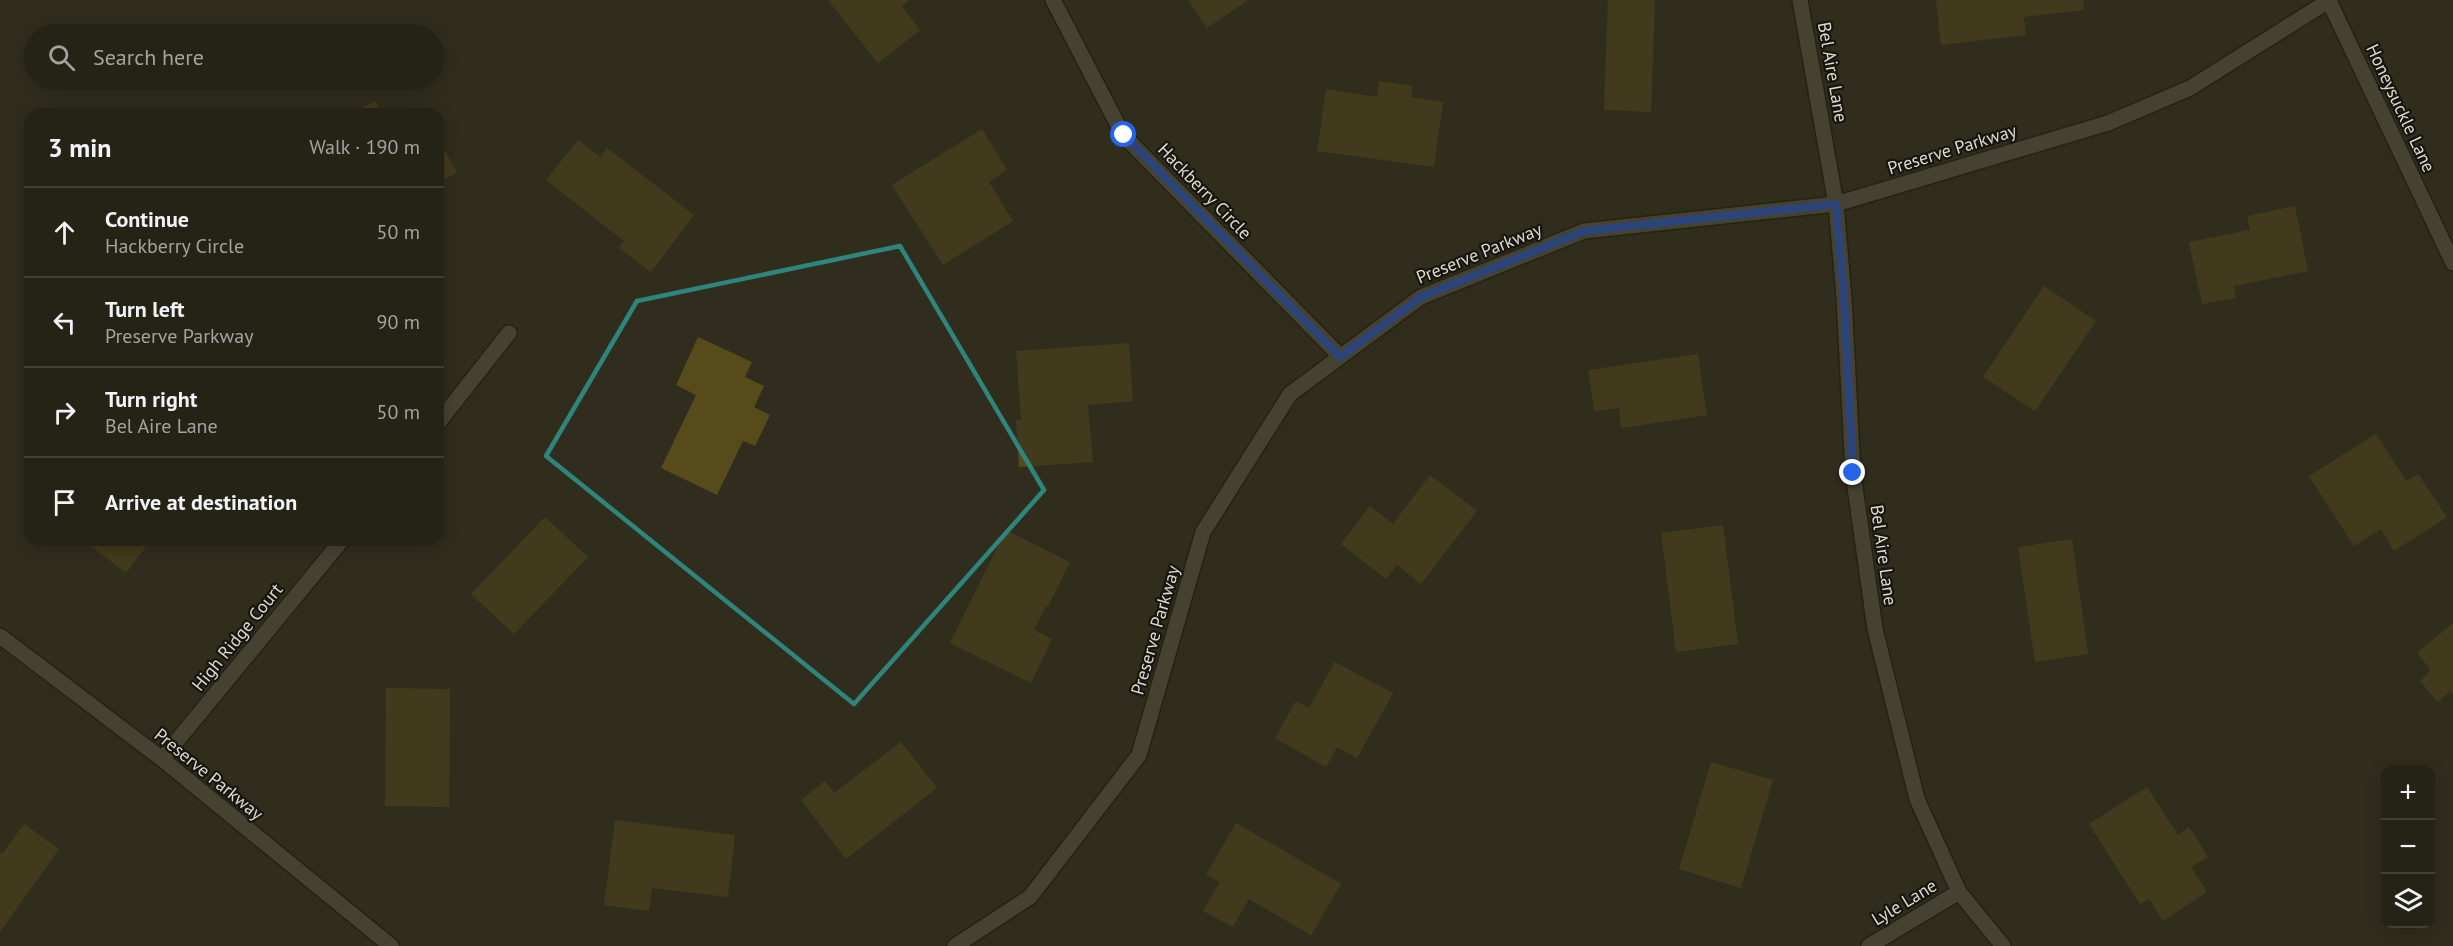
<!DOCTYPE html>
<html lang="en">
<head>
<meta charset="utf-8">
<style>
	:root { --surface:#252216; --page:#312f23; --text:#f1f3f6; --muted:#a3a4a1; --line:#423f35 }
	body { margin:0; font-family:"PT Sans",sans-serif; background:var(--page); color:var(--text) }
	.controls { position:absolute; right:18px; bottom:18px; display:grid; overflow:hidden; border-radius:12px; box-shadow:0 3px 15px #0003 }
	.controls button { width:54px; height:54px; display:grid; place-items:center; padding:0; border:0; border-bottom:2px solid var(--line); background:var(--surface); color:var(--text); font:30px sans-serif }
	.stop { position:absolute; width:18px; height:18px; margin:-14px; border:4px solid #2563eb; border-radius:50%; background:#fff }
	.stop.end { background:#2563eb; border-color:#fff; box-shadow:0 2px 6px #0008 }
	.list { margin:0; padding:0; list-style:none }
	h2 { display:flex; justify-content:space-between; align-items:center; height:78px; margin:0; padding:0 24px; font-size:26px }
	h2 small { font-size:20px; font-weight:400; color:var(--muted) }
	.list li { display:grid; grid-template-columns:39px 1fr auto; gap:18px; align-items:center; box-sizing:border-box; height:90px; padding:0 24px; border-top:2px solid var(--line) }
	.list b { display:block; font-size:22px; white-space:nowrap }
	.list p { margin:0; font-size:20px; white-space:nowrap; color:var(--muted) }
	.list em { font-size:20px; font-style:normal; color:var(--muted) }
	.icon { flex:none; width:33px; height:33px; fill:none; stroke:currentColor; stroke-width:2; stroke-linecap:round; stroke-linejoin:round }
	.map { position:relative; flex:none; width:2453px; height:946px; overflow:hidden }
	.search { position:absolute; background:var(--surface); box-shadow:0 3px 15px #0003; left:24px; top:24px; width:420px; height:66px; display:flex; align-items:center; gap:15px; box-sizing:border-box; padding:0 21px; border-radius:33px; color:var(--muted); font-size:22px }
	.panel { position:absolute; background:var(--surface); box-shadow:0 3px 15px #0003; left:24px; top:108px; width:420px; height:438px; border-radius:18px }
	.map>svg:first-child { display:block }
	.building { fill:#584b1b }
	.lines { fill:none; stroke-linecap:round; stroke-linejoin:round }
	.street-casing { stroke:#191508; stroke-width:18 }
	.street { stroke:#605c4c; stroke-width:15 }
	.route { stroke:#2563eb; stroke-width:8 }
	.marked { fill:none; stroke:#2e857d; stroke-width:4.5; stroke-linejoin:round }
	.labels { text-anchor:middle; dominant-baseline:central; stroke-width:4.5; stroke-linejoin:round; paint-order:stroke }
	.street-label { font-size:18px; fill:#dedbd2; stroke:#17150f }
</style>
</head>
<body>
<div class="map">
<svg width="2453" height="946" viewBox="0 0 2453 946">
	<rect width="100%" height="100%" fill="#312d1e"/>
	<path class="building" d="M 828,0 L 909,0 L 902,6 L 920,30 L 878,63 Z
		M 1188,0 L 1248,0 L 1207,28 Z
		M 1608,0 L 1655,0 L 1651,112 L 1604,110 Z
		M 1936,0 L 2083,0 L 2084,10 L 2024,17 L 2026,35 L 1941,45 Z
		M 1379,81 L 1413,86 L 1411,97 L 1443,102 L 1434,167 L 1317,151 L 1326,89 L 1377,97 Z
		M 375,101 L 382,114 L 352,114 Z
		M 982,129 L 1007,170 L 989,182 L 1013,221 L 943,265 L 892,185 Z
		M 438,139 L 457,172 L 438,183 Z
		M 578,140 L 600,157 L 607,148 L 694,215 L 651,272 L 619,248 L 624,241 L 546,180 Z
		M 2295,206 L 2308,271 L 2234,286 L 2236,298 L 2202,304 L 2189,242 L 2250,230 L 2247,216 Z
		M 2044,286 L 2096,321 L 2035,411 L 1983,377 Z
		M 698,337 L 752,362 L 745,377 L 764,386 L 754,407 L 770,415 L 755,446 L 743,441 L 717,495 L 661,468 L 696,395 L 676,385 Z
		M 1129,343 L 1133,401 L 1088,405 L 1093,462 L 1019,467 L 1016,420 L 1021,420 L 1016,351 Z
		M 1698,354 L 1707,415 L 1621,428 L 1619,408 L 1594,411 L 1588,370 Z
		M 2376,434 L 2406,481 L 2418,474 L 2447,517 L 2394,551 L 2381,529 L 2354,546 L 2309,476 Z
		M 1430,475 L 1477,511 L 1421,584 L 1397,565 L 1386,579 L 1341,544 L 1370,506 L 1393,524 Z
		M 545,517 L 588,557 L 514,634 L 471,594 Z
		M 1723,525 L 1738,644 L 1676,652 L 1661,533 Z
		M 1006,530 L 1070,562 L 1048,607 L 1046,606 L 1034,630 L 1052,639 L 1031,683 L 950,643 Z
		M 2072,539 L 2088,654 L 2035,662 L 2018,547 Z
		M 83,540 L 151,540 L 126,573 Z
		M 2453,623 L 2453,695 L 2450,691 L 2438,702 L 2420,681 L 2431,670 L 2417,653 Z
		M 1335,662 L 1393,693 L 1357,758 L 1337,747 L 1326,767 L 1275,738 L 1296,701 L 1309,708 Z
		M 386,688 L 450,689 L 449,807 L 385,806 Z
		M 901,742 L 937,788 L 846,859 L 801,800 L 825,781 L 834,793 Z
		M 1711,762 L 1773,780 L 1741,888 L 1679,869 Z
		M 2147,787 L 2178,835 L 2189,827 L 2208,857 L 2191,867 L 2207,892 L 2163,921 L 2149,899 L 2140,904 L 2089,824 Z
		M 615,820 L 735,835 L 728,897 L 652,888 L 649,911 L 604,905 Z
		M 1236,823 L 1341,884 L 1311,935 L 1249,899 L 1233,927 L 1203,911 L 1220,882 L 1206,875 Z
		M 24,824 L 59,849 L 0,932 L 0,853 L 2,854 Z"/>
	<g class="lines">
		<defs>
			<path id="street" d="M 1053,0 L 1123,135 L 1340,356
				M 1800,0 L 1836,204 L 1844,297 L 1853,473 L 1875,629 L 1917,799 L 1959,892 L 2003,946
				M 2329,1 L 2453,263
				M 438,423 L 509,333
				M 0,636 L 162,759 L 391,946
				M 162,759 L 342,540
				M 955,946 L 1030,897 L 1139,755 L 1203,532 L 1290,394 L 1421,297 L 1584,231 L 1836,204 L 2108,123 L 2190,88 L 2330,0
				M 1869,946 L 1959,892"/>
		</defs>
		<use href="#street" class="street-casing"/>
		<use href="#street" class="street"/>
	</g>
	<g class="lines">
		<path class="route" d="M 1124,135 L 1340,357 L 1421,297 L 1584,231 L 1836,204 L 1844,297 L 1853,473"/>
	</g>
	<path d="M0 0H2453V946H0ZM 900,246 L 1044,490 L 854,704 L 546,456 L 637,301 Z" fill="#312d1e" fill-opacity=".55" fill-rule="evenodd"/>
	<path class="marked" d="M 900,246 L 1044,490 L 854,704 L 546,456 L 637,301 Z"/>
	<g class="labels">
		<g class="street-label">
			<text transform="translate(1833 72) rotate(80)">Bel Aire Lane</text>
			<text transform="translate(2401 108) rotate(65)">Honeysuckle Lane</text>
			<text transform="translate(1952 149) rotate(-17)">Preserve Parkway</text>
			<text transform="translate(1205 191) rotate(46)">Hackberry Circle</text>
			<text transform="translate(1479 253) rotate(-22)">Preserve Parkway</text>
			<text transform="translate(1884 555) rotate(82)">Bel Aire Lane</text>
			<text transform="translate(1155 630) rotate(-74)">Preserve Parkway</text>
			<text transform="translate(237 637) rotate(-51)">High Ridge Court</text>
			<text transform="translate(209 774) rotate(39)">Preserve Parkway</text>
			<text transform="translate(1904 902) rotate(-31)">Lyle Lane</text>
		</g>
	</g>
</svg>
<div class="controls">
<button>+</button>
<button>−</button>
<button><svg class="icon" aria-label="layers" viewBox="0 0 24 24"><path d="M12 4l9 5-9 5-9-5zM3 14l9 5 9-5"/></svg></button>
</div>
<div class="stop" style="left:1124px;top:135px"></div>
<div class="stop end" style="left:1853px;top:473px"></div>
<div class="search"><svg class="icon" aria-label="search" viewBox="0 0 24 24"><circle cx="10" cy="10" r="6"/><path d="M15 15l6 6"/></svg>Search here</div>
<section class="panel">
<h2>3 min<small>Walk · 190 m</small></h2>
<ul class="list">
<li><svg class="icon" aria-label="ahead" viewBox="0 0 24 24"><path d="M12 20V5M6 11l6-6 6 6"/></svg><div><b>Continue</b><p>Hackberry Circle</p></div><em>50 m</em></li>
<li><svg class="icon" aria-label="left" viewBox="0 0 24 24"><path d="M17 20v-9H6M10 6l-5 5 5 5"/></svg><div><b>Turn left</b><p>Preserve Parkway</p></div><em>90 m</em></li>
<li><svg class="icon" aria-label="right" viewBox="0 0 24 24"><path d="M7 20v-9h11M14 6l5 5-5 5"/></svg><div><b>Turn right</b><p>Bel Aire Lane</p></div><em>50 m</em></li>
<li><svg class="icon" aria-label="arrive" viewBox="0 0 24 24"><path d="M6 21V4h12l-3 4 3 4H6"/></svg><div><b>Arrive at destination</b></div></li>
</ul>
</section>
</div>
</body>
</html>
